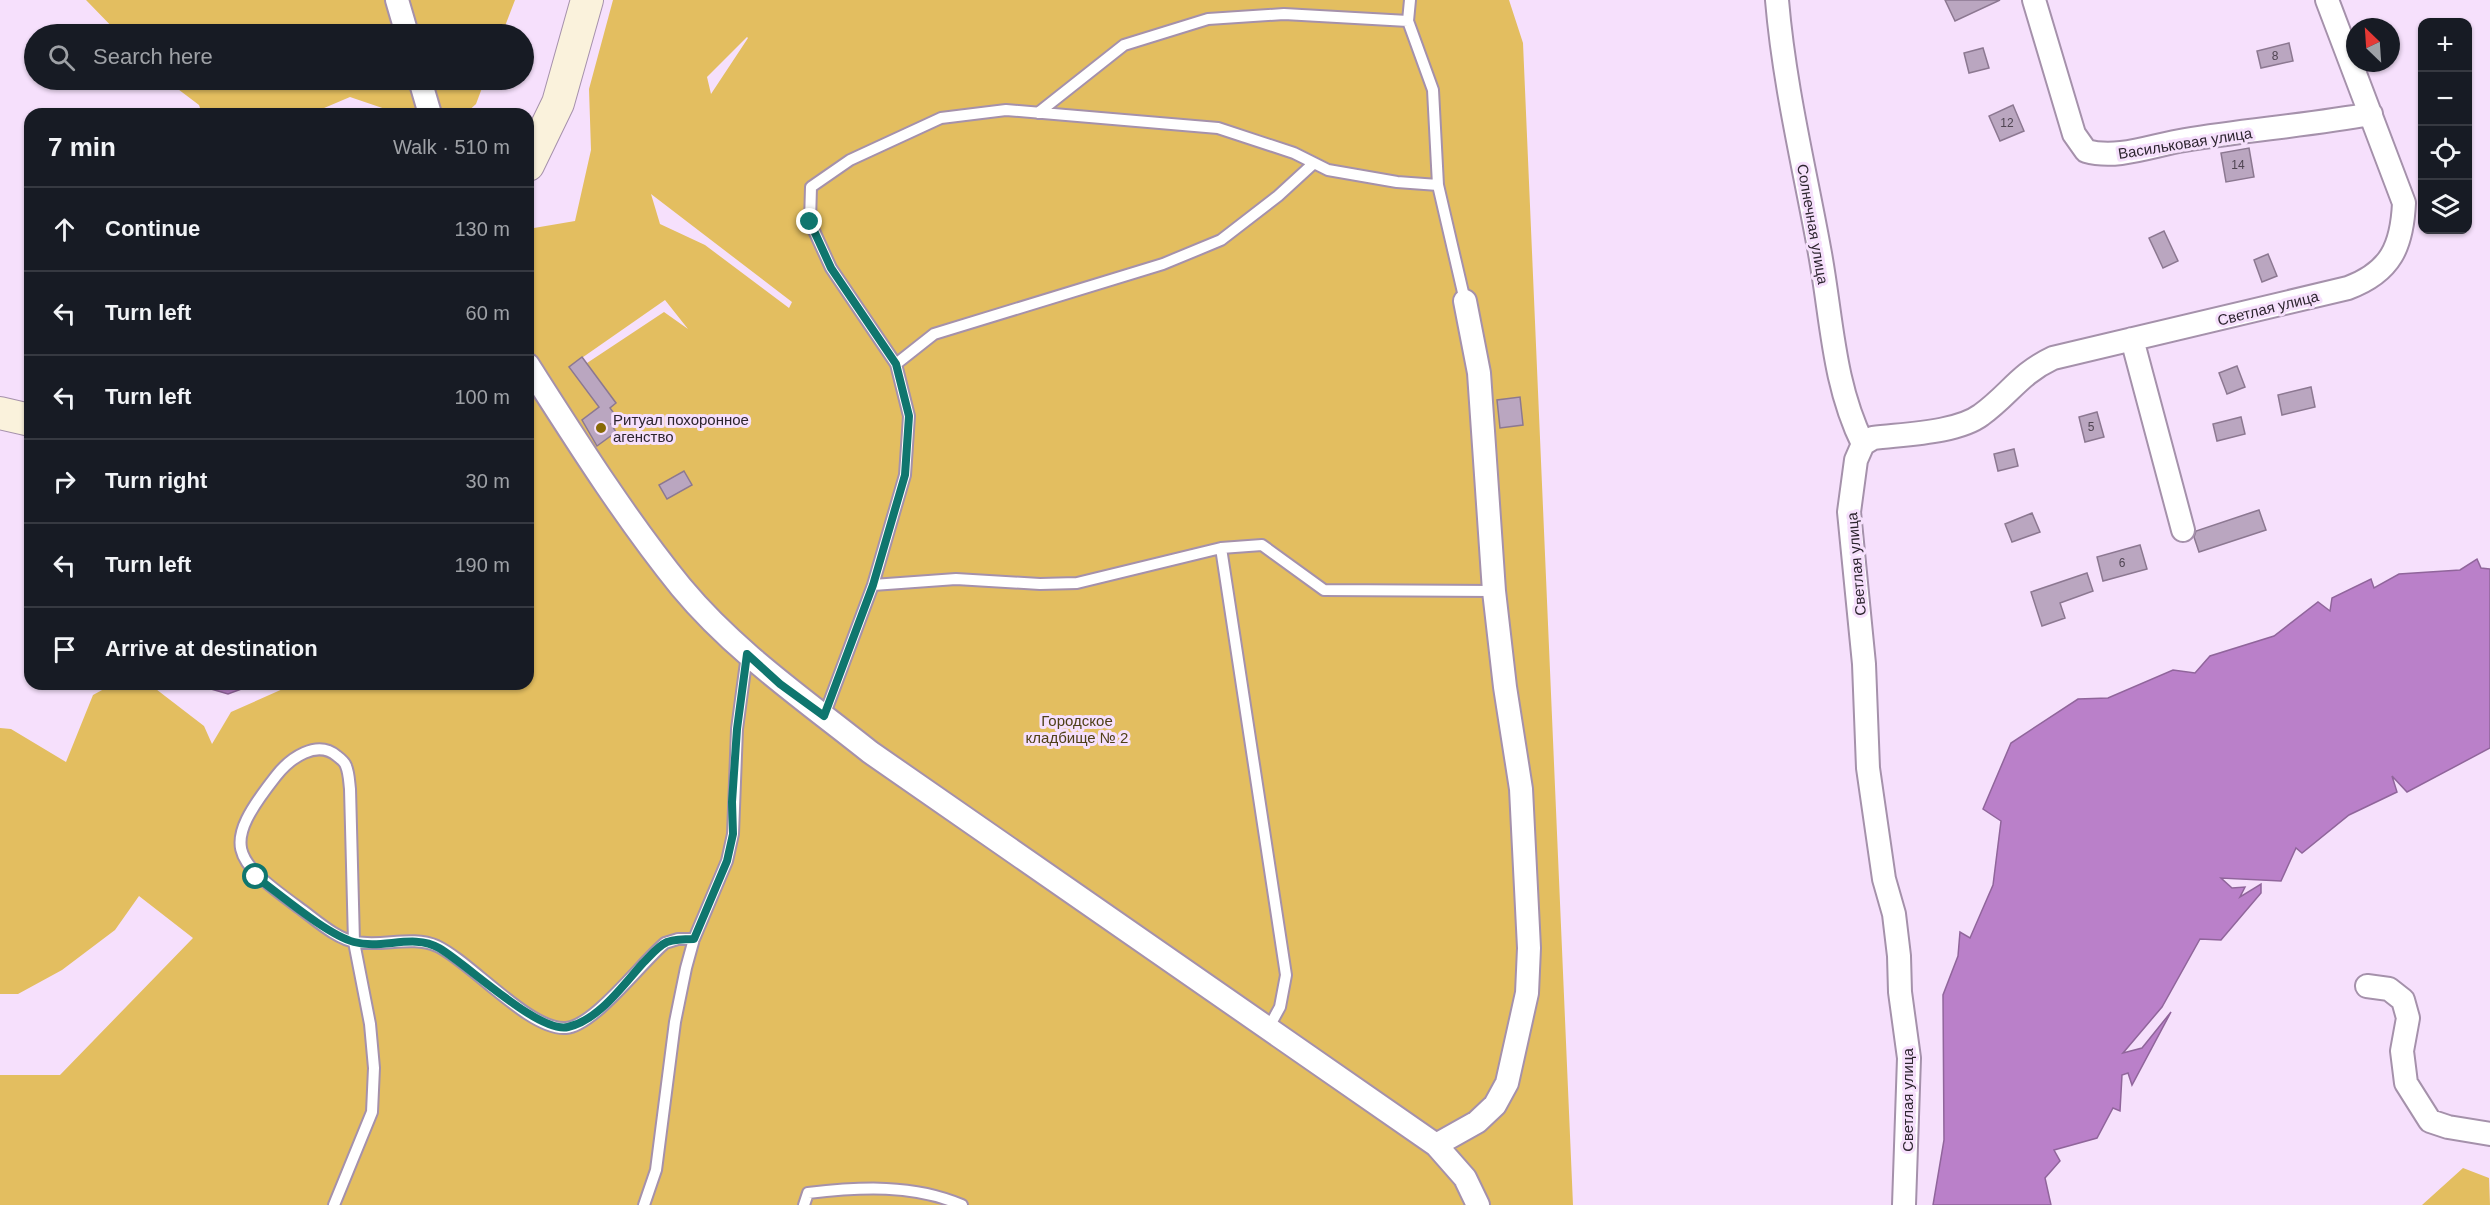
<!DOCTYPE html>
<html lang="en">
<head>
<meta charset="utf-8">
<style>
	:root { --surface:#171b24; --page:#20242c; --text:#f1f3f6; --muted:#9ea1a6; --line:#363941 }
	body { margin:0; font-family:Helvetica,sans-serif; background:var(--page); color:var(--text) }
	.controls { position:absolute; right:18px; top:18px; display:grid; overflow:hidden; border-radius:12px; box-shadow:0 2px 4px #0004 }
	.controls button { width:54px; height:54px; display:grid; place-items:center; padding:0; border:0; border-bottom:2px solid var(--line); background:var(--surface); color:var(--text); font:30px sans-serif }
	.compass { position:absolute; left:2346px; top:18px; width:54px; height:54px; border-radius:50%; background:var(--surface); box-shadow:0 2px 4px #0004; rotate:335deg }
	.stop { position:absolute; width:18px; height:18px; margin:-14px; border:4px solid #0f766e; border-radius:50%; background:#fff }
	.stop.end { background:#0f766e; border-color:#fff; box-shadow:0 2px 6px #0008 }
	.list { margin:0; padding:0; list-style:none }
	h2 { display:flex; justify-content:space-between; align-items:center; height:78px; margin:0; padding:0 24px; font-size:26px }
	h2 small { font-size:20px; font-weight:400; color:var(--muted) }
	.list li { display:grid; grid-template-columns:39px 1fr auto; gap:18px; align-items:center; box-sizing:border-box; height:84px; padding:0 24px; border-top:2px solid var(--line) }
	.list b { display:block; font-size:22px; white-space:nowrap }
	.list em { font-size:20px; font-style:normal; color:var(--muted) }
	.icon { flex:none; width:33px; height:33px; fill:none; stroke:currentColor; stroke-width:2; stroke-linecap:round; stroke-linejoin:round }
	.map { position:relative; flex:none; width:2490px; height:1205px; overflow:hidden }
	.search { position:absolute; background:var(--surface); box-shadow:0 2px 4px #0004; left:24px; top:24px; width:510px; height:66px; display:flex; align-items:center; gap:15px; box-sizing:border-box; padding:0 21px; border-radius:33px; color:var(--muted); font-size:22px }
	.panel { position:absolute; background:var(--surface); box-shadow:0 2px 4px #0004; left:24px; top:108px; width:510px; height:582px; border-radius:18px }
	.map>svg:first-child { display:block }
	.green { fill:#e3be60; fill-rule:evenodd }
	.water { fill:#ba80c9; stroke:#90659b; stroke-width:1.5 }
	.building { fill:#baa6c0; stroke:#8c7891; stroke-width:1.5 }
	.lines { fill:none; stroke-linecap:round; stroke-linejoin:round }
	.service-casing { stroke:#a591ab; stroke-width:14 }
	.minor-casing { stroke:#a591ab; stroke-width:26 }
	.secondary-casing { stroke:#a591ab; stroke-width:34 }
	.service { stroke:#fff; stroke-width:10 }
	.minor { stroke:#fff; stroke-width:22 }
	.secondary { stroke:#faf2dc; stroke-width:32 }
	.route { stroke:#0f766e; stroke-width:8 }
	.poi-dot { fill:#886a07; stroke:#f6e0fc; stroke-width:2 }
	.labels { text-anchor:middle; dominant-baseline:central; stroke-width:6; stroke-linejoin:round; paint-order:stroke }
	.number-label { font-size:12px; fill:#504553 }
	.street-label { font-size:15px; fill:#2d252f; stroke:#f6e0fc }
	.poi-label { font-size:15px; fill:#2d252f; stroke:#f6e0fc; text-anchor:start }
	.park-label { font-size:15px; fill:#4e3f17; stroke:#f6e0fc }
</style>
</head>
<body>
<div class="map">
<svg width="2490" height="1205" viewBox="0 0 2490 1205">
	<rect width="100%" height="100%" fill="#f6e0fc"/>
	<path class="green" d="M 86,0 L 515,0 L 502,34 L 119,34 Z
		M 613,0 L 1509,0 L 1523,43 L 1573,1205 L 0,1205 L 0,1075 L 60,1075 L 193,938 L 139,896 L 115,930 L 62,970 L 18,994 L 0,994 L 0,728 L 11,729 L 66,762 L 93,695 L 113,684 L 152,686 L 204,726 L 212,744 L 231,712 L 294,684 L 528,684 L 528,229 L 575,221 L 591,150 L 589,89 ZM 747,37 L 748,38 L 711,94 L 707,77 ZM 651,194 L 792,302 L 789,308 L 705,245 L 660,224 ZM 665,300 L 688,329 L 664,312 L 581,367 L 576,362 Z
		M 166,80 L 485,80 L 476,104 L 465,114 L 400,114 L 350,97 L 310,114 L 202,114 L 199,105 Z
		M 2463,1168 L 2489,1178 L 2490,1205 L 2422,1205 Z"/>
	<path class="water" d="M 2477,559 L 2481,568 L 2490,569 L 2490,748 L 2407,792 L 2392,776 L 2397,792 L 2349,815 L 2302,853 L 2296,848 L 2281,881 L 2221,878 L 2232,888 L 2245,887 L 2240,897 L 2261,884 L 2261,893 L 2221,940 L 2200,939 L 2162,1007 L 2123,1053 L 2142,1048 L 2171,1012 L 2132,1085 L 2128,1073 L 2122,1075 L 2120,1111 L 2113,1108 L 2097,1138 L 2054,1150 L 2060,1161 L 2045,1178 L 2051,1205 L 1933,1205 L 1944,1140 L 1943,995 L 1958,956 L 1960,932 L 1970,938 L 1993,885 L 2001,821 L 1983,809 L 2011,743 L 2078,699 L 2108,698 L 2173,670 L 2195,673 L 2210,656 L 2274,636 L 2318,602 L 2330,611 L 2332,598 L 2371,579 L 2374,588 L 2399,574 L 2460,570 Z
		M 194,684 L 255,684 L 228,694 Z"/>
	<path class="building" d="M 1945,0 L 2000,0 L 1955,21 Z
		M 2289,43 L 2293,61 L 2261,68 L 2257,51 Z
		M 1983,48 L 1989,68 L 1969,73 L 1964,53 Z
		M 2013,105 L 2024,131 L 2000,141 L 1989,116 Z
		M 2249,148 L 2254,177 L 2226,182 L 2221,153 Z
		M 2164,231 L 2178,261 L 2163,268 L 2149,238 Z
		M 2268,254 L 2277,276 L 2262,282 L 2254,260 Z
		M 582,357 L 616,403 L 610,408 L 618,419 L 611,424 L 616,432 L 597,446 L 582,420 L 599,407 L 569,367 Z
		M 2237,366 L 2245,387 L 2227,394 L 2219,373 Z
		M 2311,387 L 2315,407 L 2282,415 L 2278,395 Z
		M 1520,397 L 1523,425 L 1500,428 L 1497,400 Z
		M 2097,412 L 2104,437 L 2085,442 L 2079,417 Z
		M 2241,417 L 2245,434 L 2217,441 L 2213,424 Z
		M 2014,449 L 2018,466 L 1998,471 L 1994,454 Z
		M 684,471 L 692,485 L 667,499 L 659,485 Z
		M 2259,510 L 2266,530 L 2199,552 L 2194,537 L 2196,531 Z
		M 2032,513 L 2040,532 L 2012,542 L 2005,524 Z
		M 2140,545 L 2147,569 L 2103,581 L 2097,557 Z
		M 2087,573 L 2093,591 L 2060,603 L 2065,618 L 2042,626 L 2031,592 Z"/>
	<g class="lines">
		<defs>
			<path id="service" d="M 1408,21 L 1410,0
				M 1038,113 L 1124,45 L 1208,19 L 1284,14 L 1408,21 L 1433,90 L 1438,185
				M 896,364 L 934,334 L 1163,264 L 1221,240 L 1278,196 L 1314,163
				M 1221,548 L 1286,975 L 1280,1007 L 1269,1027
				M 873,585 L 956,579 L 1040,584 L 1077,583 L 1221,548 L 1262,545 L 1324,590 L 1494,591
				M 824,716 L 873,585 L 905,475 L 909,416 L 896,364 L 831,268 L 810,222 L 811,187 L 850,160 L 941,118 L 1006,110 L 1218,128 L 1294,153 L 1328,170 L 1397,182 L 1438,185 L 1465,301
				M 334,1205 L 372,1112 L 374,1068 L 370,1024 L 354,942 L 350,789 C 349,781 349,773 346,766 C 345,762 341,759 337,756 C 317,739 290,758 276,776 C 221,846 231,858 298,907 C 315,919 336,939 356,942 C 383,947 412,935 437,946 C 471,962 530,1031 566,1028 C 594,1026 642,962 665,943 L 678,939 L 694,939
				M 644,1205 L 656,1170 L 675,1022 L 686,968 L 694,939 L 727,861 L 733,834 L 737,729 L 747,655
				M 804,1205 L 808,1193 C 860,1187 913,1184 962,1205"/>
			<path id="minor" d="M 397,0 L 407,34
				M 1777,0 C 1784,84 1804,166 1819,248 C 1832,316 1832,381 1863,444
				M 2034,0 L 2074,134 L 2086,151 C 2118,160 2153,145 2185,140 C 2247,130 2309,125 2371,114
				M 420,80 L 430,114
				M 2132,339 L 2183,530
				M 528,365 C 576,440 625,518 681,587 C 735,652 805,700 870,752 L 1436,1145 L 1465,1178 L 1478,1205
				M 2367,986 L 2389,989 L 2403,1000 L 2408,1018 L 2402,1051 L 2406,1083 L 2430,1121 L 2448,1127 L 2490,1134
				M 1436,1145 L 1477,1122 L 1495,1105 L 1507,1083 L 1527,993 L 1529,948 L 1521,789 L 1505,687 L 1494,591 L 1479,373 L 1465,301
				M 1904,1205 L 1909,1058 L 1900,992 L 1899,956 L 1894,914 L 1884,879 L 1868,768 L 1864,664 L 1849,512 L 1856,460 L 1863,444 L 1873,438 C 1904,434 1957,433 1981,415 C 2009,395 2019,374 2053,358 L 2348,288 C 2391,272 2402,246 2404,203 L 2327,0"/>
			<path id="secondary" d="M 528,165 L 558,103 L 587,0
				M 0,413 L 30,420"/>
		</defs>
		<use href="#service" class="service-casing"/>
		<use href="#minor" class="minor-casing"/>
		<use href="#secondary" class="secondary-casing"/>
		<use href="#service" class="service"/>
		<use href="#minor" class="minor"/>
		<use href="#secondary" class="secondary"/>
	</g>
	<g class="lines">
		<path class="route" d="M 256,877 C 281,895 326,934 354,942 C 382,950 413,933 439,948 C 467,964 539,1034 568,1027 C 599,1020 623,985 643,963 C 650,956 658,946 667,942 C 676,939 685,939 694,939 L 727,861 L 733,834 L 732,802 L 737,729 L 747,654 L 780,684 L 824,716 L 873,585 L 905,475 L 909,416 L 896,364 L 831,268 L 810,222"/>
	</g>
	<circle class="poi-dot" cx="601" cy="428" r="6"/>
	<g class="labels">
		<g class="number-label">
			<text x="2275" y="56">8</text>
			<text x="2007" y="123">12</text>
			<text x="2238" y="165">14</text>
			<text x="2091" y="427">5</text>
			<text x="2122" y="563">6</text>
		</g>
		<g class="street-label">
			<text transform="translate(2185 143) rotate(-9)">Васильковая улица</text>
			<text transform="translate(1813 224) rotate(80)">Солнечная улица</text>
			<text transform="translate(2268 308) rotate(-14)">Светлая улица</text>
			<text transform="translate(1856 564) rotate(-95)">Светлая улица</text>
			<text transform="translate(1907 1100) rotate(-90)">Светлая улица</text>
		</g>
		<g class="poi-label">
			<text x="613" y="419">Ритуал похоронное<tspan x="613" dy="17">агенство</tspan></text>
		</g>
		<g class="park-label">
			<text x="1077" y="720">Городское<tspan x="1077" dy="17">кладбище № 2</tspan></text>
		</g>
	</g>
</svg>
<div class="controls">
<button>+</button>
<button>−</button>
<button><svg class="icon" aria-label="locate" viewBox="0 0 24 24"><circle cx="12" cy="12" r="6"/><path d="M12 2v4M12 18v4M2 12h4M18 12h4"/></svg></button>
<button><svg class="icon" aria-label="layers" viewBox="0 0 24 24"><path d="M12 4l9 5-9 5-9-5zM3 14l9 5 9-5"/></svg></button>
</div>
<svg class="compass" viewBox="-18 -18 36 36"><path d="M0-13l5 13h-10z" fill="#e53935"/><path d="M0 13l5-13h-10z" fill="#9ea1a6"/></svg>
<div class="stop" style="left:256px;top:877px"></div>
<div class="stop end" style="left:810px;top:222px"></div>
<div class="search"><svg class="icon" aria-label="search" viewBox="0 0 24 24"><circle cx="10" cy="10" r="6"/><path d="M15 15l6 6"/></svg>Search here</div>
<section class="panel">
<h2>7 min<small>Walk · 510 m</small></h2>
<ul class="list">
<li><svg class="icon" aria-label="ahead" viewBox="0 0 24 24"><path d="M12 20V5M6 11l6-6 6 6"/></svg><div><b>Continue</b></div><em>130 m</em></li>
<li><svg class="icon" aria-label="left" viewBox="0 0 24 24"><path d="M17 20v-9H6M10 6l-5 5 5 5"/></svg><div><b>Turn left</b></div><em>60 m</em></li>
<li><svg class="icon" aria-label="left" viewBox="0 0 24 24"><path d="M17 20v-9H6M10 6l-5 5 5 5"/></svg><div><b>Turn left</b></div><em>100 m</em></li>
<li><svg class="icon" aria-label="right" viewBox="0 0 24 24"><path d="M7 20v-9h11M14 6l5 5-5 5"/></svg><div><b>Turn right</b></div><em>30 m</em></li>
<li><svg class="icon" aria-label="left" viewBox="0 0 24 24"><path d="M17 20v-9H6M10 6l-5 5 5 5"/></svg><div><b>Turn left</b></div><em>190 m</em></li>
<li><svg class="icon" aria-label="arrive" viewBox="0 0 24 24"><path d="M6 21V4h12l-3 4 3 4H6"/></svg><div><b>Arrive at destination</b></div></li>
</ul>
</section>
</div>
</body>
</html>
